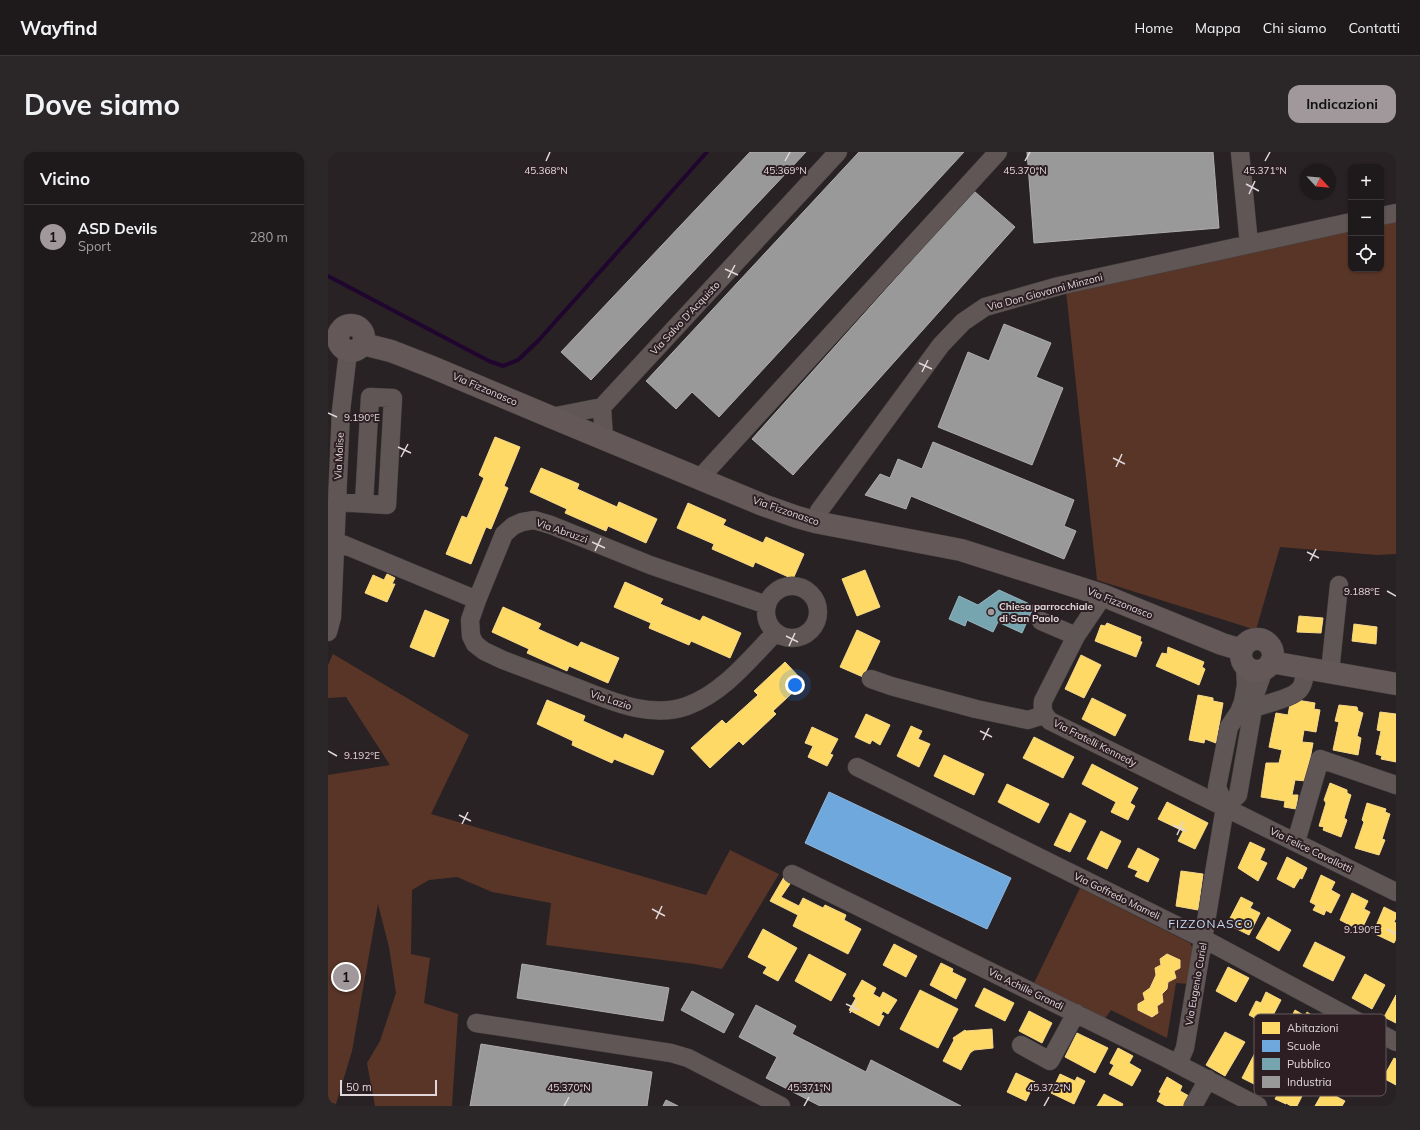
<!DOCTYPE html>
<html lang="it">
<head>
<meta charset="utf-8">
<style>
	:root { --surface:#1e1a1b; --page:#2b2728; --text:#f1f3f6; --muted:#a1a1a3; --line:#3c383a; --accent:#a0989a }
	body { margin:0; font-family:Mulish,sans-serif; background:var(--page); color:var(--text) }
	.controls { position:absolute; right:12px; top:12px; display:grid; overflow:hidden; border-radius:8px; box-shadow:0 1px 3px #0004 }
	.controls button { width:36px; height:36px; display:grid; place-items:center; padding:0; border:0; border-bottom:1px solid var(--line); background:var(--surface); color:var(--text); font:20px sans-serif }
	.compass { position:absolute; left:972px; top:12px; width:36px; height:36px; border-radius:50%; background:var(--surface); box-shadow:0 1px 3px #0004; rotate:116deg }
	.scale { position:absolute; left:12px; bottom:10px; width:97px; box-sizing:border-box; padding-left:4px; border:2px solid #e1d7da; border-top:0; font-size:11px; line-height:14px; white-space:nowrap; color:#e1d7da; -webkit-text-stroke:3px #2c1e23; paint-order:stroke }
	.you { position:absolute; left:467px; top:533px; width:14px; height:14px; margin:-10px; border:3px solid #fff; border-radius:50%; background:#1a73e8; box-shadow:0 0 0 6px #1a73e833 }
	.badge { display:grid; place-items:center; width:26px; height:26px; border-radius:50%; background:var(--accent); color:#111; font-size:13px; font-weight:700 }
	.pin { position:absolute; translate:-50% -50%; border:2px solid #fff; box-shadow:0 1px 4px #0006 }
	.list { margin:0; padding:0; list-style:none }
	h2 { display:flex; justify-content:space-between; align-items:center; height:52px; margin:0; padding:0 16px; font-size:17px }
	h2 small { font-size:13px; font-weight:400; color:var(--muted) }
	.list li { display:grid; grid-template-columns:26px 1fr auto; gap:12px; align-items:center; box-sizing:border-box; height:64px; padding:0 16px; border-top:1px solid var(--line) }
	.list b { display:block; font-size:15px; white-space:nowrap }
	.list p { margin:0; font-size:13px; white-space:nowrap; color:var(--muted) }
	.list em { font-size:13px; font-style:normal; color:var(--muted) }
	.icon { flex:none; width:22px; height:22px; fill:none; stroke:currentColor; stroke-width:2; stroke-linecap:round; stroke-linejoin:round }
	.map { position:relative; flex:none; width:1068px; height:954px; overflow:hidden; border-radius:12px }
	header { display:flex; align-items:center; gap:24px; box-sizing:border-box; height:56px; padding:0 20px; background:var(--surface); border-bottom:1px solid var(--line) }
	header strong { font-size:19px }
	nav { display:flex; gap:22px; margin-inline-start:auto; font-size:14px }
	.intro { display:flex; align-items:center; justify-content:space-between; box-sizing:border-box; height:96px; padding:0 24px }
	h1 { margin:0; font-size:28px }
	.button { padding:10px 18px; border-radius:12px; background:var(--accent); color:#111; font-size:14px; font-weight:700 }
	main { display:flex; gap:24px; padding:0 24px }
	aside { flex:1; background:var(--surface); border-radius:12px; box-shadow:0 1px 3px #0004 }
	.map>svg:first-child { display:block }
	.green { fill:#593527 }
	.homes { fill:#ffd966; stroke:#f6d889 }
	.schools { fill:#6fa8dc; stroke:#91b6db }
	.public { fill:#76a5af; stroke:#96b4bc }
	.industry { fill:#999; stroke:#afacac }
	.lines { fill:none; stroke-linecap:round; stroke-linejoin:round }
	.stream { stroke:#20062e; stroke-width:4 }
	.minor-casing { stroke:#454041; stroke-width:19 }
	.major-casing { stroke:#454041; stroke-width:23 }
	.minor { stroke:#605656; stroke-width:18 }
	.major { stroke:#645858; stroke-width:22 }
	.ticks { fill:none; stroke:#e1d7da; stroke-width:1.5 }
	.poi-dot { fill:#a0989a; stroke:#2c1e23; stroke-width:1.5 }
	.labels { text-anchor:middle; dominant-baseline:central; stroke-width:4; stroke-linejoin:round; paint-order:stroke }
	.street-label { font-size:10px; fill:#e1d7da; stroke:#2c1e23 }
	.poi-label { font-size:10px; font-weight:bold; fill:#e1d7da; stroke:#2c1e23; text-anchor:start }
	.quarter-label { font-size:12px; letter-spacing:1px; fill:#c4dff4; stroke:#2c1e23 }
	.key { fill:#2c1e23; stroke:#62565a; stroke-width:1 }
	.key-label { font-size:11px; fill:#e1d7da }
	.ticks-label { font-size:10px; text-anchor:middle; fill:#e1d7da; stroke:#2c1e23; stroke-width:4; stroke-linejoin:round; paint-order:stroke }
</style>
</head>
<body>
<header>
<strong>Wayfind</strong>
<nav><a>Home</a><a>Mappa</a><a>Chi siamo</a><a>Contatti</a></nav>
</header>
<div class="intro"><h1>Dove siamo</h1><a class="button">Indicazioni</a></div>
<main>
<aside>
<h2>Vicino<small></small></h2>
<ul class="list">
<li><span class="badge">1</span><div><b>ASD Devils</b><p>Sport</p></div><em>280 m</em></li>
</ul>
</aside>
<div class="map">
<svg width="1068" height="954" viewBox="0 0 1068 954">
	<rect width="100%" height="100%" fill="#282224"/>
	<path class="green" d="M 1068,69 L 1068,402 L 1049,403 L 952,395 L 928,478 L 769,428 L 738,139 L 1023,79 L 1023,117 L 1053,117 L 1053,72 Z
		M 5,502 L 141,583 L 103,662 L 378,743 L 402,698 L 451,722 L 394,817 L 366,812 L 218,793 L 223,751 L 164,740 L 129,725 L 101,728 L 84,738 L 83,802 L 102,806 L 96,851 L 130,862 L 124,954 L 47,954 L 39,911 L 52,889 L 68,841 L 61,795 L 50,752 L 24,899 L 8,952 L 0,950 L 0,623 L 62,613 L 18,545 L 0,546 L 0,513 Z
		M 752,736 L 862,791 L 865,797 L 860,832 L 848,831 L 839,886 L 783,858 L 776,868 L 706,831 Z"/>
	<path class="homes" d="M 167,285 L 192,295 L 176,334 L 180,336 L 163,377 L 158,375 L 143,412 L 118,402 L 134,364 L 139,366 L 156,326 L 151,323 Z
		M 213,316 L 251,332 L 249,337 L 289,355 L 291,350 L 329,367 L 318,391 L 280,374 L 278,379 L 237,361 L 239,357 L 202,340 Z
		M 360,351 L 398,368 L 395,373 L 435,391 L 438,385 L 476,402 L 465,427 L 427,410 L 425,415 L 384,397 L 386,392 L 349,376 Z
		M 537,418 L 552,455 L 529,464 L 514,427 Z
		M 59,422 L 67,426 L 64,432 L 67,432 L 59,450 L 37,441 L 45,423 L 56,428 Z
		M 297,430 L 335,447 L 332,452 L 372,469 L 375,464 L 413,481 L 402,506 L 363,489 L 361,493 L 321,476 L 323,471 L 286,455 Z
		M 175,455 L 213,472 L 210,477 L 250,495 L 253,490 L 291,506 L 280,531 L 241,514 L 239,519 L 199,501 L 201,497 L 164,480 Z
		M 97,458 L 121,468 L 106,505 L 82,495 Z
		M 971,464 L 995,466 L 993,481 L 969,480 Z
		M 779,471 L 813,485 L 812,489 L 814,490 L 808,505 L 767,489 L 773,473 L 777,474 Z
		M 1026,472 L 1049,475 L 1048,492 L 1024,489 Z
		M 529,478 L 552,489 L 535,525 L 512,515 Z
		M 840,495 L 876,510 L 874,515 L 877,517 L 871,533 L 828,514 L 834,501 L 839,502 Z
		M 753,503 L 773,513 L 756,546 L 737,537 Z
		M 457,510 L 476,530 L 445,559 L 448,562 L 415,593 L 411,589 L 382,616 L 363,596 L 394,568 L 398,572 L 430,543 L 426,539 Z
		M 870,543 L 885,546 L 885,549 L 895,551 L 888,591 L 877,587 L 876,591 L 861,588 Z
		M 764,546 L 798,563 L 787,584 L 754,567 Z
		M 963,547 L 987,551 L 986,557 L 992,558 L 988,580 L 976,578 L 974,590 L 985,591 L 978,629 L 967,628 L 964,643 L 970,643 L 968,657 L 956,655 L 957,649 L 933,645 L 938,611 L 951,611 L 954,598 L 941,595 L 948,561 L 960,563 Z
		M 219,548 L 257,564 L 255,569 L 295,587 L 297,582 L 336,599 L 325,623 L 286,607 L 284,611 L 244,593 L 245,589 L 209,572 Z
		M 1011,553 L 1029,555 L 1030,559 L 1035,561 L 1029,584 L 1033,586 L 1030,603 L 1005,598 L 1011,570 L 1007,569 Z
		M 1052,560 L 1068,562 L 1068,610 L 1053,607 L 1054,604 L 1048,602 L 1053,579 L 1049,578 Z
		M 538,562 L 562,573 L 552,593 L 544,588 L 542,592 L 527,585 Z
		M 583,574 L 594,579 L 590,587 L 602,592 L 591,615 L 569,604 Z
		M 484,575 L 510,587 L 502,602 L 505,603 L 499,614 L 480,605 L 485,594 L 477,591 Z
		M 706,585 L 746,605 L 735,626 L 695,606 Z
		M 616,603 L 656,622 L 646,643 L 606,624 Z
		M 764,612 L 810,636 L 802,651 L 807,654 L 800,668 L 783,660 L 788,650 L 754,632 Z
		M 1002,631 L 1019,638 L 1019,641 L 1023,643 L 1016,666 L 1019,668 L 1013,685 L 995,678 L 996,675 L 991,674 L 998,651 L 996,648 Z
		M 679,632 L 721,652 L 711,671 L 670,650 Z
		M 839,650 L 880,671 L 867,697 L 850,689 L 855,679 L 830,667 Z
		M 1039,651 L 1058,657 L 1057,660 L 1062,662 L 1054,687 L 1057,688 L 1051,703 L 1027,696 L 1036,670 L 1034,668 Z
		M 742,661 L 758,669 L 742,700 L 726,693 Z
		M 773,679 L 793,689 L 779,717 L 759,707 Z
		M 922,690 L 937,697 L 932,708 L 939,711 L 930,729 L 910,716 Z
		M 810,696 L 831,707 L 820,730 L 807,724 L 810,719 L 800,715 Z
		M 959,705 L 979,716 L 974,727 L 972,726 L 966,736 L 949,727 Z
		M 853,719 L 875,722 L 870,758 L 848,754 Z
		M 993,723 L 1007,730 L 1003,738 L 1012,743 L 1003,761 L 982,750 Z
		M 456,725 L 464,729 L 453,745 L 471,754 L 475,746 L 495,756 L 497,753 L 518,763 L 516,768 L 533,777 L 520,802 L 465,774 L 470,763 L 442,749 Z
		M 1024,741 L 1040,749 L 1036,757 L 1042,760 L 1033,779 L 1012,768 Z
		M 913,745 L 925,751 L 922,756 L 932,761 L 921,783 L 899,772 Z
		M 988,753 L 998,758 L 996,763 L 985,758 Z
		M 1056,755 L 1068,761 L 1068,766 L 1066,770 L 1068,771 L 1068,787 L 1066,791 L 1045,781 Z
		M 940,765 L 963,778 L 951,799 L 928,786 Z
		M 435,777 L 469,796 L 450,829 L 435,821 L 439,815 L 420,805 Z
		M 987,790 L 1017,805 L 1005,829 L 975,814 Z
		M 566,792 L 589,804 L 578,825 L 555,813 Z
		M 481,802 L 518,822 L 503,849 L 467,829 Z
		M 839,802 L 852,808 L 852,816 L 846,819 L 848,826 L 840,830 L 839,837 L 834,842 L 835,850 L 829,854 L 830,861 L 824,865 L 810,858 L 810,852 L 817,848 L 815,841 L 822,836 L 828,823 L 827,816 L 833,813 L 832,807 Z
		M 613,811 L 625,817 L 624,820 L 638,827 L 628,847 L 602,833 Z
		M 900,815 L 921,826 L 908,850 L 888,839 Z
		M 1037,822 L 1057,833 L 1044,857 L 1024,846 Z
		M 534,828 L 548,836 L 545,842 L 552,846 L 555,840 L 569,848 L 560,862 L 555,859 L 553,863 L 556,864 L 551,874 L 521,858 L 528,846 L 525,844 Z
		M 656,836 L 686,851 L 677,869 L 647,854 Z
		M 592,838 L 630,857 L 610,896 L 572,877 Z
		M 938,840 L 953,848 L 940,873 L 921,863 L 928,849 L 933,851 Z
		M 1068,843 L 1068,871 L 1056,865 Z
		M 967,858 L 977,864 L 979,860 L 988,866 L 983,874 L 986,876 L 981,884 L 979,883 L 975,890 L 954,878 L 959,869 L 961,870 Z
		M 701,859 L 724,871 L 714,891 L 691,879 Z
		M 664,877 L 665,896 L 646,898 L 642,901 L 633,918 L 615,909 L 626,888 L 625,886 L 637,878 L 638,879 Z
		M 897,880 L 917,890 L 897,924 L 878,913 Z
		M 749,881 L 780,896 L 767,921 L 737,905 Z
		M 790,896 L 805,904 L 801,911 L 813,918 L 804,934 L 781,922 L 786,913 L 782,911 Z
		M 928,899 L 946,908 L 943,915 L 946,917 L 936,937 L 914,926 Z
		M 1066,906 L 1068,907 L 1068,933 L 1055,926 Z
		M 688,921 L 707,930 L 698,949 L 679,940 Z
		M 732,922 L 747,929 L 749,925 L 757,929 L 746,952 L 723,941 Z
		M 839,925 L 854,934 L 852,939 L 861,944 L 855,954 L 838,954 L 829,949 L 833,941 L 831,940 Z
		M 958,926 L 964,929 L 965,926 L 979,934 L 969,954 L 963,954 L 958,951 L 958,952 L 947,947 Z
		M 996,938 L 1017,949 L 1014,954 L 987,954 Z
		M 776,942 L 795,952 L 794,954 L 769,954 Z"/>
	<path class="schools" d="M 501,640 L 683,726 L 659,777 L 477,691 Z"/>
	<path class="public" d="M 671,438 L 706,454 L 694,481 L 670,470 L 665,480 L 639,468 L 637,474 L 621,467 L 631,444 L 650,453 Z"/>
	<path class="industry" d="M 422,0 L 478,0 L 263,228 L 233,200 Z
		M 531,0 L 636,0 L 391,265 L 364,240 L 348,257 L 318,229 Z
		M 699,0 L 885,0 L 891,76 L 706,91 Z
		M 646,39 L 687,75 L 465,323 L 424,287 Z
		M 676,172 L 723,191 L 708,225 L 735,236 L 704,313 L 610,275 L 640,200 L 661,209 Z
		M 605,290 L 746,348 L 736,374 L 748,379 L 736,407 L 583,344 L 578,357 L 537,343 L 552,322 L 562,326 L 570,307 L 594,317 Z
		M 194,812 L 341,836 L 335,869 L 189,846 Z
		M 364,839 L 406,862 L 396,881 L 353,858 Z
		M 428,853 L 468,874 L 464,882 L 538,920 L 543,908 L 633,954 L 492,954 L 438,926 L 449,905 L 411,885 Z
		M 153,892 L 324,920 L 319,954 L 142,954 Z
		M 338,948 L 350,954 L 335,954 Z"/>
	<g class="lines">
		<path class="stream" d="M 0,124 L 161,209 L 175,214 L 190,208 L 210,189 L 379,0"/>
		<defs>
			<path id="minor" d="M 912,0 L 921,92
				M 1053,64 L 1068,61
				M 223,265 L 274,255
				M 276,287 L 274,255 L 510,0
				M 372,326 L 670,0
				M 9,350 L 59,353 L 65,246 L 42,245 L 36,351
				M 487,370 L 491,359 L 613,193 L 635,170 L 657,155 L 731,134 L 1023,70
				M 0,388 L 7,389 L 149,448
				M438 460a26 26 0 1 1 52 0a26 26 0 1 1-52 0Z
				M 774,443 L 769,453 L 748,484 L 715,549 C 714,558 715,562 722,569 L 1068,740
				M 439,453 L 322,413 L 223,373 L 206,368 L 194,370 L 185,374 L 176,382 L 149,448 L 142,468 L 143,484 L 147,492 L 156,499 L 175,508 C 198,517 221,525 244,534 C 279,547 321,568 359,554 C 395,541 421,508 447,481
				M 713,469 L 748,484
				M 0,480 L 4,465 L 13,259 L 20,200
				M 917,513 L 918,533 L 915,550 L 911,560 L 901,575 L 889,635 L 897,655 L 910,643 L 928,540 L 936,517
				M 1002,520 L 1011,433
				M 543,527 L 563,534 L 648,557 L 700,568 L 716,563
				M 925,556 C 935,553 963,546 970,539 C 976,534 977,523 977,515
				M 529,615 L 876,787 L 1068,890
				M 968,690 L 992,607 L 1068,633
				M 464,722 L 838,906 L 930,954
				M 148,871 L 343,901 L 360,906 L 453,954
				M 693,893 L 722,909 L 748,861
				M 850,912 L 857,896 L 897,655
				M 865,954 L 880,927"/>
			<path id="major" d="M10 186a13 13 0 1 1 26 0a13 13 0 1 1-26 0Z
				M 35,192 L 63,199 L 104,215 L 223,265 L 435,353 L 469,365 L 487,370 L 633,398 L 774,443 L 894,492 L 914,498
				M913 503a16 16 0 1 1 32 0a16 16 0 1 1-32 0Z
				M 943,510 L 1068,532"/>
		</defs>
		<use href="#minor" class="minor-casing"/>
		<use href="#major" class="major-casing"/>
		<use href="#minor" class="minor"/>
		<use href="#major" class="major"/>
	</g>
	<path class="ticks" d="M 218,9 L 222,0M 457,9 L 462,0M 697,9 L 702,0M 937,9 L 942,0M 918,32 L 931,39M 921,42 L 927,29M 397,117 L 410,123M 400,126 L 407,113M 591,211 L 604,217M 594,220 L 600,208M 0,261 L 9,265M 70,295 L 83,301M 73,305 L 80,292M 785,306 L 797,312M 788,315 L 794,302M 264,390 L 277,396M 267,399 L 273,386M 979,400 L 991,406M 982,409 L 988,397M 1059,439 L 1068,444M 458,484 L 470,490M 461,494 L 467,481M 652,579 L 664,585M 655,588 L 661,576M 0,599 L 9,604M 131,663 L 143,669M 134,672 L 140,660M 845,673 L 858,679M 849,683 L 855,670M 324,757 L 337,764M 328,767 L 334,754M 1059,777 L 1068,782M 518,852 L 531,858M 522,861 L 528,849M 236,954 L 241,945M 476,954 L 481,945M 716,954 L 721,945"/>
	<circle class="poi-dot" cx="663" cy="460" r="4"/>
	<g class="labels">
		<g class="street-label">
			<text transform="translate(717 140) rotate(-15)">Via Don Giovanni Minzoni</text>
			<text transform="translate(357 166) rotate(-47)">Via Salvo D'Acquisto</text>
			<text transform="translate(157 237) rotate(23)">Via Fizzonasco</text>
			<text transform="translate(11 304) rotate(-87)">Via Molise</text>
			<text transform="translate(458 359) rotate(19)">Via Fizzonasco</text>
			<text transform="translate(234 379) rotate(19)">Via Abruzzi</text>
			<text transform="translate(792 451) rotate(21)">Via Fizzonasco</text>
			<text transform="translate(283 548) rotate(18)">Via Lazio</text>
			<text transform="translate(767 591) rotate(27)">Via Fratelli Kennedy</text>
			<text transform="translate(983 698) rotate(26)">Via Felice Cavallotti</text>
			<text transform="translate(789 744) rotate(26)">Via Goffredo Mameli</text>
			<text transform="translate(868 832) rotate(-80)">Via Eugenio Curiel</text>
			<text transform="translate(698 837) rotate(26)">Via Achille Grandi</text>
		</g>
		<g class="poi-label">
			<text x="671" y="454">Chiesa parrocchiale<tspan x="671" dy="12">di San Paolo</tspan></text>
		</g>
		<g class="quarter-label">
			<text x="883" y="771">FIZZONASCO</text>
		</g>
	</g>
	<rect x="926" y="862" width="132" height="82" rx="6" class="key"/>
	<rect x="934" y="870" width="18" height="12" fill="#ffd966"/>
	<rect x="934" y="888" width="18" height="12" fill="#6fa8dc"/>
	<rect x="934" y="906" width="18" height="12" fill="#76a5af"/>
	<rect x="934" y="924" width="18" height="12" fill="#999"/>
	<g class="key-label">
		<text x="959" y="880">Abitazioni</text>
		<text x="959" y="898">Scuole</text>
		<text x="959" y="916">Pubblico</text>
		<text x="959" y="934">Industria</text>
	</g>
	<g class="ticks-label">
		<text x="218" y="22">45.368°N</text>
		<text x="457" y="22">45.369°N</text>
		<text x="697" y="22">45.370°N</text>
		<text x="937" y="22">45.371°N</text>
		<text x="34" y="269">9.190°E</text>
		<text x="1034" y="443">9.188°E</text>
		<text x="34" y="607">9.192°E</text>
		<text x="1034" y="781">9.190°E</text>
		<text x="241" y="939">45.370°N</text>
		<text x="481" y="939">45.371°N</text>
		<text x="721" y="939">45.372°N</text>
	</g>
</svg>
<div class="controls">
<button>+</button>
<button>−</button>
<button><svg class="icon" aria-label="locate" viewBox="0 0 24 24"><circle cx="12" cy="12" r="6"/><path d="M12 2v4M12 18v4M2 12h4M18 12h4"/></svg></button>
</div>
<svg class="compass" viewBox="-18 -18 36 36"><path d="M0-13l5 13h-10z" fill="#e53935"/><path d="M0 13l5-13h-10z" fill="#a1a1a3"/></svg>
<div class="scale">50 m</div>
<div class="you"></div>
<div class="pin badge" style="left:18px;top:825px">1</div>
</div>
</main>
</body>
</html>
